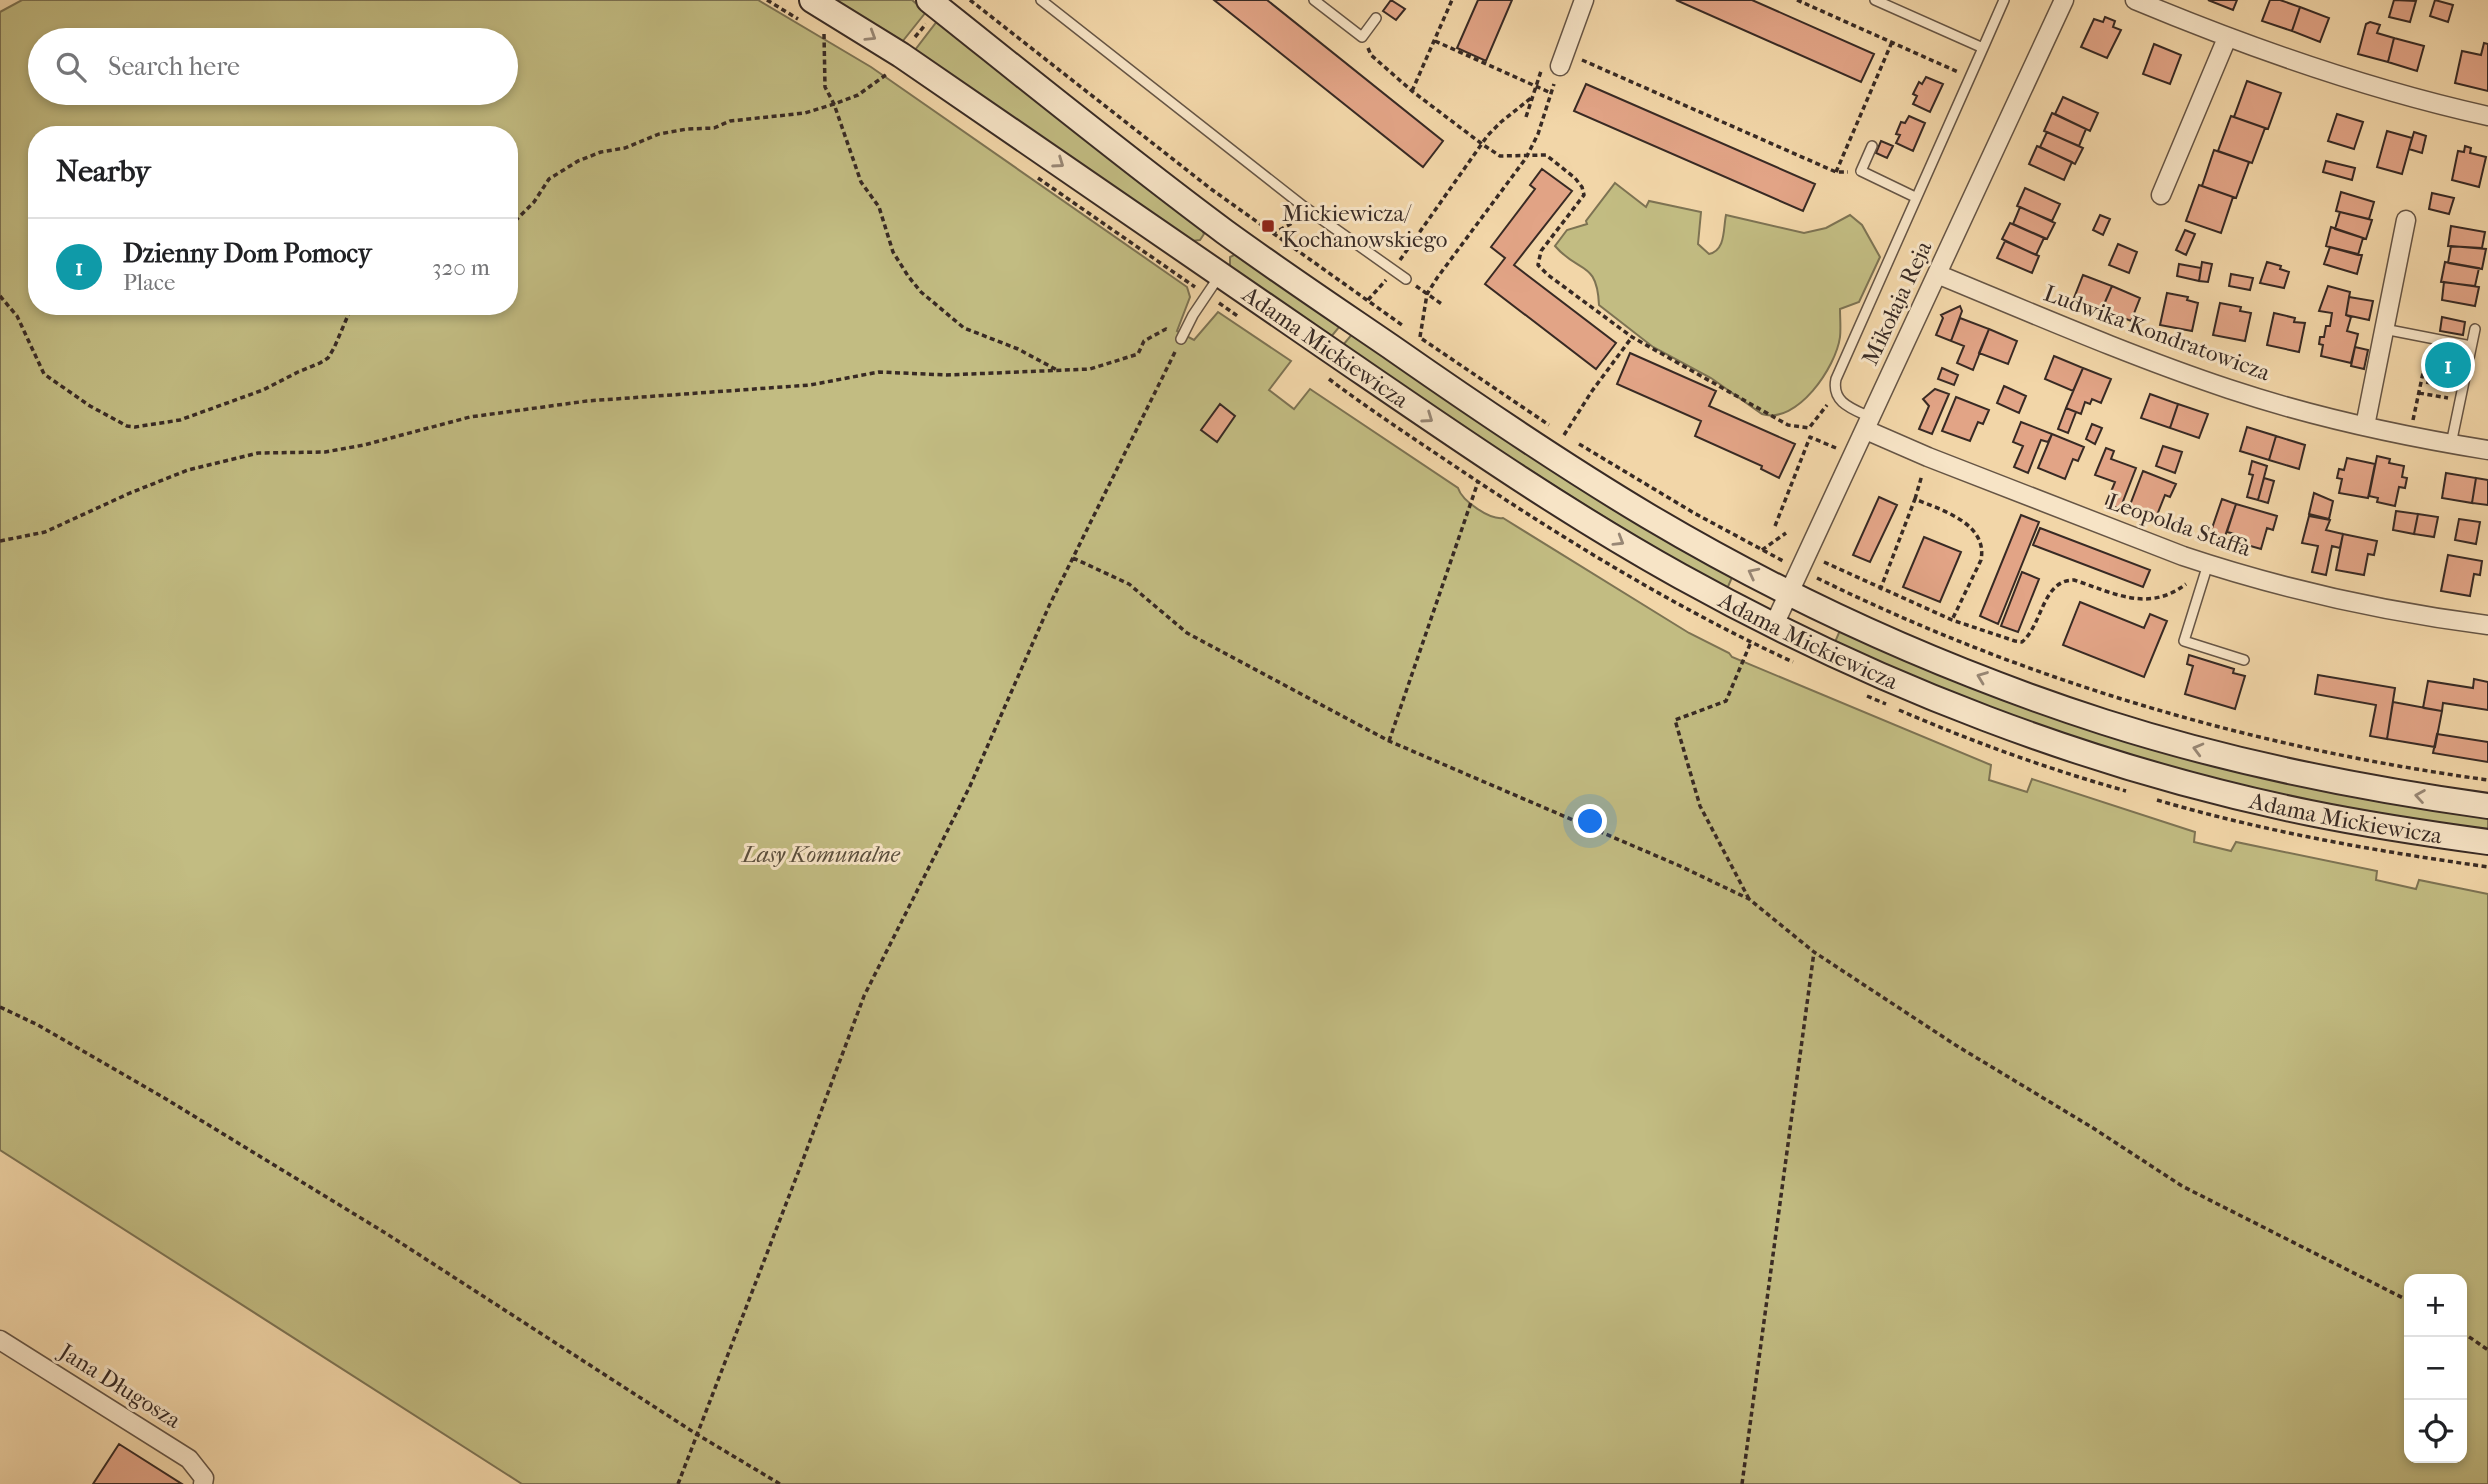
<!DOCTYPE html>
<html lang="en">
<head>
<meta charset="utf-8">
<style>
	:root { --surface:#fff; --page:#f6f6f6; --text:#202124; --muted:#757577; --line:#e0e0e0; --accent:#1a73e8 }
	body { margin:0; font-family:"IM FELL French Canon",serif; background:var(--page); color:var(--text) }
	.controls { position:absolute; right:21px; bottom:21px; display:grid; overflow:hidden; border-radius:14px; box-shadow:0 4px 10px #0003 }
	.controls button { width:63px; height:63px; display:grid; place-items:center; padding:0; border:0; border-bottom:2px solid var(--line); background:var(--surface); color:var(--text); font:35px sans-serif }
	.you { position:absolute; left:1591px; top:822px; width:24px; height:24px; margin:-18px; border:5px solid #fff; border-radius:50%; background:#1a73e8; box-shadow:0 0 0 10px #1a73e833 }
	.badge { display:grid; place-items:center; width:46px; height:46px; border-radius:50%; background:var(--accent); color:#fff; font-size:23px; font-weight:700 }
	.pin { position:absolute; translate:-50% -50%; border:4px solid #fff; box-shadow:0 2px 7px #0006 }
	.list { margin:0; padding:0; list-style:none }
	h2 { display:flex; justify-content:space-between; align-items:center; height:91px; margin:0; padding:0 28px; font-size:30px }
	h2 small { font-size:23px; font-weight:400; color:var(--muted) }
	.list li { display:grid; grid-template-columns:46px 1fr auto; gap:21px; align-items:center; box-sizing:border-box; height:98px; padding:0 28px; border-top:2px solid var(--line) }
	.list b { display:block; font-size:26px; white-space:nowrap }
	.list p { margin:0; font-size:23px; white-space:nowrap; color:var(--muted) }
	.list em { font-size:23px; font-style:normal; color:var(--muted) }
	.icon { flex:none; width:38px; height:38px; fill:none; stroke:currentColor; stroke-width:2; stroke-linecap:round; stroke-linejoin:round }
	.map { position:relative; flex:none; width:2488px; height:1484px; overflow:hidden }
	.search { position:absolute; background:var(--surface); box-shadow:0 4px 10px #0003; left:28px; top:28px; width:490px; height:77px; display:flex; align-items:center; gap:18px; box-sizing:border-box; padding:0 24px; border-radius:38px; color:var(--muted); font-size:26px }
	.panel { position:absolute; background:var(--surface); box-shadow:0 4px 10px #0003; left:28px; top:126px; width:490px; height:189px; border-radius:28px }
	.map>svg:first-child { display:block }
	.green { fill:#c2bc82; stroke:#7d7353; stroke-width:2; fill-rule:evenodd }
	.building { fill:#e2a486; stroke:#382a24; stroke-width:2 }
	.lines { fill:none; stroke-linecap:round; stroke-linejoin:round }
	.lane-casing { stroke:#665545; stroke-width:12 }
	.street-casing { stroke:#665545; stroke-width:21 }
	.secondary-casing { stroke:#382a24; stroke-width:28 }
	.path { stroke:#382a24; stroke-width:3.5; stroke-dasharray:5 3.5; stroke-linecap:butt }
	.lane { stroke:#f7e4c6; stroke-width:9 }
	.street { stroke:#f7e4c6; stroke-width:18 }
	.secondary { stroke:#f7e4c6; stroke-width:24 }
	.oneway { stroke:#988775 }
	.poi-dot { fill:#8f2418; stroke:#f7e4c6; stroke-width:2.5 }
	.labels { text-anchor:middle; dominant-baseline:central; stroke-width:6; stroke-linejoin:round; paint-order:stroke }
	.poi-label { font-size:23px; fill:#382a24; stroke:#f7e4c6; text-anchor:start }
	.street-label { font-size:23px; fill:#382a24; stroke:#f7e4c6 }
	.park-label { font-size:23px; font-style:italic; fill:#5a4e3c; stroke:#f7e4c6 }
</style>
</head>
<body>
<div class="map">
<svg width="2488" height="1484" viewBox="0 0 2488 1484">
	<rect width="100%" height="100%" fill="#f2d6a8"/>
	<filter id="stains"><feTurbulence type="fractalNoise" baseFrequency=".00286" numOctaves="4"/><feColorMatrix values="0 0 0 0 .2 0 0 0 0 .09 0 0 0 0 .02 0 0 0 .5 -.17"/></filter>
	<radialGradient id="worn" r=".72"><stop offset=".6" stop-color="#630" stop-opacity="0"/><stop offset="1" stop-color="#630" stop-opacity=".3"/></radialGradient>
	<path class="green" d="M 22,0 L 758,0 L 871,67 L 1187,287 L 1190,297 L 1177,331 L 1194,340 L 1218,312 L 1291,361 L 1269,390 L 1294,409 L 1310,389 L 1458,488 C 1462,501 1490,520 1503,518 L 1689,633 L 1729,653 L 1732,657 L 1991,765 L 1989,780 L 2027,792 L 2032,779 L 2195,832 L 2194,842 L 2231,851 L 2236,842 L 2377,871 L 2376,880 L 2416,889 L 2419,880 L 2488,894 L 2488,1484 L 522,1484 L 0,1150 L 0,12 ZM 40,40 L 506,40 L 506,93 L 40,93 ZM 37,135 L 509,135 L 509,306 L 37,306 ZM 2409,1279 L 2462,1279 L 2462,1458 L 2409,1458 Z
		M 833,0 L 912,0 L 926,12 L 902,42 Z
		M 938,20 L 1201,227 L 1204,234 L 1200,240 L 1192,241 L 915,50 Z
		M 1615,183 L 1646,207 L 1649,201 L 1701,212 L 1698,244 L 1709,254 C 1726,250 1723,229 1726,215 L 1804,233 L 1826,228 L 1850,215 L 1862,225 L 1880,257 L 1859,302 L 1840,309 C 1840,318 1841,328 1840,337 C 1836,367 1797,425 1762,414 L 1711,378 L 1653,347 L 1599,305 C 1597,260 1579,274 1555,246 L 1567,230 L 1587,224 L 1586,221 Z
		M 1236,254 L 1340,326 L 1331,337 L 1230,267 L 1230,257 Z
		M 1353,333 L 1733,575 L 1727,589 C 1594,515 1468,432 1343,345 Z
		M 1841,628 L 1920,664 L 2488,816 L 2488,832 C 2446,826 2404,822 2362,813 C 2300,800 2238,786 2177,770 C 2059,738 1946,692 1835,642 Z"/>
	<path class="building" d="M 1214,0 L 1267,0 L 1443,141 L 1423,167 Z
		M 1391,0 L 1405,9 L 1396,20 L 1383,11 Z
		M 1478,0 L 1512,0 L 1486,61 L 1457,48 Z
		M 1676,0 L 1752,0 L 1874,54 L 1861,82 Z
		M 2208,0 L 2237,0 L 2233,10 Z
		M 2270,0 L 2280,0 L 2300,7 L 2292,31 L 2262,21 Z
		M 2394,0 L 2416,1 L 2410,22 L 2389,17 Z
		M 2435,0 L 2453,5 L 2448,22 L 2430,16 Z
		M 2300,7 L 2329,18 L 2320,42 L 2292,31 Z
		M 2105,17 L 2115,21 L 2113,27 L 2121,30 L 2107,58 L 2081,47 L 2094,19 L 2103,22 Z
		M 2370,22 L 2380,25 L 2377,33 L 2394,38 L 2388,62 L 2358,54 L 2366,24 Z
		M 2394,38 L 2424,46 L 2417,71 L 2388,62 Z
		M 2484,43 L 2488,44 L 2488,91 L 2455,83 L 2462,51 L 2481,55 Z
		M 2154,44 L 2181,55 L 2170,84 L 2143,74 Z
		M 1926,77 L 1943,84 L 1930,112 L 1913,104 L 1917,96 L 1913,94 L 1919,82 L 1922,84 Z
		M 2247,81 L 2281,93 L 2268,129 L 2234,117 Z
		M 1586,84 L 1815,184 L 1803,211 L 1574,111 Z
		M 2063,97 L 2098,113 L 2090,131 L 2055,114 Z
		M 2052,113 L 2086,129 L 2079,146 L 2044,131 Z
		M 2337,114 L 2363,122 L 2354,149 L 2328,141 Z
		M 1909,116 L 1925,123 L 1913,151 L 1896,143 L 1900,135 L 1896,134 L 1901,122 L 1905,123 Z
		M 2231,116 L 2265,128 L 2252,163 L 2218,151 Z
		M 2387,131 L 2412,138 L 2402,174 L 2377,167 Z
		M 2047,132 L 2083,148 L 2075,164 L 2040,147 Z
		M 2414,132 L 2426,136 L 2422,153 L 2409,149 Z
		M 1881,141 L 1893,146 L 1887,158 L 1876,153 Z
		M 2037,146 L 2072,162 L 2064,180 L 2029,164 Z
		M 2465,146 L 2471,148 L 2470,153 L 2486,157 L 2479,187 L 2452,180 L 2458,151 L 2464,152 Z
		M 2214,150 L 2249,162 L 2236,198 L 2202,186 Z
		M 2326,161 L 2355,168 L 2352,180 L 2323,172 Z
		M 1542,169 L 1572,191 L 1514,265 L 1616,343 L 1596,369 L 1485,284 L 1505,258 L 1491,247 L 1535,189 L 1530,185 Z
		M 2199,185 L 2233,197 L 2221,233 L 2186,221 Z
		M 2025,188 L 2060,204 L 2052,221 L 2017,206 Z
		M 2341,192 L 2374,202 L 2369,219 L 2336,211 Z
		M 2432,193 L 2454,198 L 2449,214 L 2429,209 Z
		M 2020,207 L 2055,223 L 2047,239 L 2013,224 Z
		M 2340,212 L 2372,220 L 2366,239 L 2335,229 Z
		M 2100,215 L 2110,219 L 2103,235 L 2093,230 Z
		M 2010,223 L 2044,238 L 2036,255 L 2002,239 Z
		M 2451,226 L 2485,232 L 2482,248 L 2448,246 Z
		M 2331,227 L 2363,238 L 2358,255 L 2326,246 Z
		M 2185,230 L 2195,234 L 2186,255 L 2176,250 Z
		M 2005,241 L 2039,256 L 2032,273 L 1997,258 Z
		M 2118,244 L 2137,252 L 2129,273 L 2109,265 Z
		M 2451,246 L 2486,249 L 2482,269 L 2448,263 Z
		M 2330,247 L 2362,255 L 2357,274 L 2324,264 Z
		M 2202,262 L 2212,264 L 2208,282 L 2199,281 Z
		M 2267,262 L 2281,266 L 2280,269 L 2289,272 L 2284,288 L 2260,283 Z
		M 2445,262 L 2479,268 L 2475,286 L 2441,282 Z
		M 2179,264 L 2201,268 L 2199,281 L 2177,276 Z
		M 2231,274 L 2253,278 L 2250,290 L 2229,286 Z
		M 2083,275 L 2112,286 L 2102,309 L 2074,298 Z
		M 2444,282 L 2479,287 L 2475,306 L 2442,300 Z
		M 2112,286 L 2140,298 L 2131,321 L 2102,309 Z
		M 2328,286 L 2350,292 L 2346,315 L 2351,317 L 2347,331 L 2358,334 L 2351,363 L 2321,356 L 2323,345 L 2319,344 L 2320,337 L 2324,337 L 2326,326 L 2330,326 L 2332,313 L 2319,311 Z
		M 2167,293 L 2188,297 L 2187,300 L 2198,303 L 2192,331 L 2160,325 Z
		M 2349,297 L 2373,301 L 2369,320 L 2346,315 Z
		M 2220,303 L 2241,307 L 2240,311 L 2251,313 L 2245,341 L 2213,335 Z
		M 1960,306 L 1962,311 L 1951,341 L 1936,335 L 1943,318 L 1941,315 Z
		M 2274,313 L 2295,318 L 2294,322 L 2305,323 L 2299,352 L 2267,345 Z
		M 2442,317 L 2465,322 L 2463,335 L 2440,331 Z
		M 1960,318 L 1989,329 L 1973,370 L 1957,363 L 1964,346 L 1951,341 Z
		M 1989,329 L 2017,341 L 2008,364 L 1979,353 Z
		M 2355,347 L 2368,350 L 2364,369 L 2351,366 Z
		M 2434,349 L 2466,355 L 2462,377 L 2456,375 L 2454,388 L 2447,390 L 2440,386 L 2427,383 Z
		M 1630,353 L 1716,391 L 1709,406 L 1795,444 L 1779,478 L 1761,469 L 1762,466 L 1695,436 L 1701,421 L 1617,384 Z
		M 2054,356 L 2083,368 L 2073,391 L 2045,379 Z
		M 1942,368 L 1958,375 L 1954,385 L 1938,379 Z
		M 2083,368 L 2111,379 L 2101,403 L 2092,399 L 2090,404 L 2085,402 L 2081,414 L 2066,408 Z
		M 2004,386 L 2026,396 L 2019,413 L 1997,403 Z
		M 1935,389 L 1949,394 L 1932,434 L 1919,429 L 1929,406 L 1923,399 Z
		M 2150,394 L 2178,404 L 2170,428 L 2141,418 Z
		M 1956,397 L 1989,410 L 1983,424 L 1978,422 L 1970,441 L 1942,431 Z
		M 1220,404 L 1235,416 L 1217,442 L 1201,430 Z
		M 2178,404 L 2208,414 L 2199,438 L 2170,428 Z
		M 2066,408 L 2076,412 L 2068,433 L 2058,429 Z
		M 2021,422 L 2052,434 L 2048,442 L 2041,440 L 2028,473 L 2014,467 L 2023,446 L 2013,442 Z
		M 2092,424 L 2102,428 L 2095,444 L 2086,439 Z
		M 2247,427 L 2276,436 L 2269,460 L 2240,451 Z
		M 2052,434 L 2084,447 L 2078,461 L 2073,459 L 2065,479 L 2038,468 Z
		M 2276,436 L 2305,445 L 2299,469 L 2269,460 Z
		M 2163,446 L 2182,452 L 2175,473 L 2156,466 Z
		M 2106,448 L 2114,451 L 2111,459 L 2136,468 L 2120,509 L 2106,504 L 2115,482 L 2095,475 Z
		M 2377,456 L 2390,459 L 2389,463 L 2404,466 L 2402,477 L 2407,478 L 2405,488 L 2399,487 L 2395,506 L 2377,502 L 2378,498 L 2369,496 Z
		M 2347,458 L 2375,464 L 2368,498 L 2339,493 L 2342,479 L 2337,478 L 2339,469 L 2344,470 Z
		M 2252,461 L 2267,466 L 2258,500 L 2247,497 L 2253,475 L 2249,474 Z
		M 2143,471 L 2176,484 L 2170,497 L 2165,495 L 2157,515 L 2130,505 Z
		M 2446,473 L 2476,478 L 2472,503 L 2442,498 Z
		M 2264,478 L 2274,481 L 2268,503 L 2258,500 Z
		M 2476,478 L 2488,480 L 2488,505 L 2472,503 Z
		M 2314,493 L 2333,501 L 2329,519 L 2309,514 Z
		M 1879,497 L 1897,505 L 1870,562 L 1853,555 Z
		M 2222,499 L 2236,504 L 2222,545 L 2208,540 Z
		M 2236,504 L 2277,516 L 2273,530 L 2267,528 L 2261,549 L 2233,541 L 2235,534 L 2227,532 Z
		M 2396,511 L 2418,514 L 2414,534 L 2393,530 Z
		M 2418,514 L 2438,517 L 2434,537 L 2414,534 Z
		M 2021,515 L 2039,522 L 1998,624 L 1980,616 Z
		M 2309,516 L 2330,520 L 2326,530 L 2343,534 L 2340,548 L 2332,546 L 2326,575 L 2312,572 L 2318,546 L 2302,543 Z
		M 2459,519 L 2480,522 L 2476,544 L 2455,540 Z
		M 2040,528 L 2150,570 L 2143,587 L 2033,545 Z
		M 2343,534 L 2377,541 L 2374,555 L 2368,554 L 2364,575 L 2336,570 Z
		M 1924,537 L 1961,552 L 1940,602 L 1903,587 Z
		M 2448,555 L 2482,561 L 2480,575 L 2474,574 L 2470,596 L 2441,591 Z
		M 2022,572 L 2039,579 L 2018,632 L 2001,626 Z
		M 2080,602 L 2144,628 L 2150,614 L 2167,621 L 2144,677 L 2063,645 Z
		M 2189,655 L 2234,669 L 2233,673 L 2245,676 L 2235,709 L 2185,694 L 2193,666 L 2187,664 Z
		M 2318,675 L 2395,688 L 2387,739 L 2370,736 L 2376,705 L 2315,694 Z
		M 2474,679 L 2488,682 L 2488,710 L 2443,703 L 2442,711 L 2423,708 L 2428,681 L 2473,688 Z
		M 2393,702 L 2442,711 L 2435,747 L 2387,739 Z
		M 2437,734 L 2488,742 L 2488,762 L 2433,753 Z
		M 119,1444 L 182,1484 L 93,1484 Z"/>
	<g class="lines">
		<defs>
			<path id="lane" d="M 1041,0 L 1303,206 L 1406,279
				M 1314,0 L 1362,37 L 1376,18
				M 1983,48 L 2004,0
				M 1872,146 L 1861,171 L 1915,197
				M 2384,329 L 2471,346
				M 1181,339 L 1193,315 L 1220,275
				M 1872,418 C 1853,409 1831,403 1836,379 L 1983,48 L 1875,0
				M 2451,444 L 2475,329
				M 2208,564 L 2184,641 L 2244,660"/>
			<path id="street" d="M 2135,0 C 2250,48 2366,89 2488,116
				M 1560,66 L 1584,0
				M 2161,195 L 2227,38
				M 1937,274 C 2034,314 2130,356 2229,389 C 2313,417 2401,436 2488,450
				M 2365,426 L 2406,220
				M 1866,430 L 1928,457 L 2183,556 C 2282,589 2385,612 2488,625
				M 1774,625 L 2064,0
				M 0,1340 L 189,1459 L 204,1478 L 203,1484"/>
			<g id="secondary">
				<path id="s1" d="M 812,0 L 901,55 C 1042,151 1183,248 1324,346 C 1441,426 1556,507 1680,576 C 1876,685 2090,768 2310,813 C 2369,825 2429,834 2488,842"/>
				<path d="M 929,0 C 1027,78 1124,157 1225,232 C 1280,272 1337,310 1394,349 C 1477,407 1561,464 1648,516 C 1791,601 1946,671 2104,722 C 2229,762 2358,788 2488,806"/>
			</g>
		</defs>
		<use href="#lane" class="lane-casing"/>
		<use href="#street" class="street-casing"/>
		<use href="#secondary" class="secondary-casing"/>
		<path class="path" d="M 767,0 L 798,19
			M 970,0 L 1211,189 L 1402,325
			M 1797,0 L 1958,72
			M 824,34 L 825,87 L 834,104 L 861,182 L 879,207 L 893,252 L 908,276 L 921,292 L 964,328 L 1018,349 L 1057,370
			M 915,37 L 926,24
			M 1435,41 L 1551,93
			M 1368,48 L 1371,55 L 1412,91 L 1482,144 L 1500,156 L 1546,155 L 1575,178 L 1582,187 L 1584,195 L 1541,251 L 1538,265 L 1548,275 L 1632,337 L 1788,425 L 1809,428 L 1827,405
			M 1582,60 L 1836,172 L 1848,172
			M 1412,91 L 1452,0
			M 1526,117 L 1541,71
			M 1836,172 L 1892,42
			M 1038,178 L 1195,287
			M 509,227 L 534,202 L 549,179 L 578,161 L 601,152 L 625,148 L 659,134 L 687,129 L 714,128 L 730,121 L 805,113 L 834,104 L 858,95 L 887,74
			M 1272,234 L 1298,220
			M 1400,260 L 1488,135 L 1501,122 L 1531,98
			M 1416,286 L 1443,305
			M 0,296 L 17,316 L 44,374 L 90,406 L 127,426 L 135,427 L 180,420 L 263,390 L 298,372 L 320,363 L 328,358 L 334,348 L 352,306
			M 1368,300 L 1386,280
			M 1219,303 L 1239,317
			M 1420,337 L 1427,294 L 1437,278 L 1526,158 L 1538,134 L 1554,84
			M 1422,339 L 1549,425
			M 1329,379 C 1373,412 1419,442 1465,473 C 1570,543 1678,609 1793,662
			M 2419,393 L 2448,398
			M 2413,420 L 2423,373
			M 1564,435 L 1592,391 L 1632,337
			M 1579,444 L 1694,513 L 1785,562
			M 1915,499 L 1922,475
			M 1775,526 L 1810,437 L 1836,448
			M 0,541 L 45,532 L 130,493 L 188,470 L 258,453 L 325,452 L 364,445 L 470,417 L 587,401 L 810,385 L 879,372 L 946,375 L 1090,369 L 1138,354 L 1144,341 L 1166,329 L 1168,330
			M 1762,550 L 1786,533
			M 1073,558 L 1129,584 L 1187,633 L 1389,741 L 1680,866 L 1749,899 L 1814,952 L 1957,1046 L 2093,1128 L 2182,1186 L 2409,1301
			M 1824,562 L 1952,620 L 2015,641 L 2022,642 C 2043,624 2042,580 2074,580 C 2114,593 2148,613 2186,584
			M 1817,578 C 2029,682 2255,748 2488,780
			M 1880,590 L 1915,499 C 1941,510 1988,523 1981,560 L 1952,620
			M 1867,696 L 1886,704
			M 1899,710 C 1973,742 2048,769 2126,791
			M 1389,741 L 1478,482
			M 2157,800 C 2266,832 2376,851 2488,867
			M 1749,899 L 1700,806 L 1675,720 L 1726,701 L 1751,642
			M 0,1007 L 38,1025 L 166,1099 L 387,1234 L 698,1435 L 780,1484
			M 2462,1332 L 2488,1350
			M 678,1484 L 801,1165 L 864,996 L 970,786 L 1049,606 L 1176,350
			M 1742,1484 L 1814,952"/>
		<use href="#lane" class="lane"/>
		<use href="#street" class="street"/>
		<use href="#secondary" class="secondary"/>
	</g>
	<defs><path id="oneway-chevron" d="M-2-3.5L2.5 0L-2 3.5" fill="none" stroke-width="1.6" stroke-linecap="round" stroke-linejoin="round" transform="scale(1.75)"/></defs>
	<g class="oneway">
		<use href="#oneway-chevron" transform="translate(871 36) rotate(32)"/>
		<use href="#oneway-chevron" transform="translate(1059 163) rotate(35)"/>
		<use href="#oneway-chevron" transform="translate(1428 418) rotate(35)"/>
		<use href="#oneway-chevron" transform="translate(1619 541) rotate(31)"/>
		<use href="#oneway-chevron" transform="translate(1753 573) rotate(-153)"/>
		<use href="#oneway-chevron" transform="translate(1982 677) rotate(-159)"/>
		<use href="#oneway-chevron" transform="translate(2198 749) rotate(-165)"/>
		<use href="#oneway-chevron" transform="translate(2420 796) rotate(-171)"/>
	</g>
	<rect class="poi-dot" x="1261" y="219" width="14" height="14" rx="3.5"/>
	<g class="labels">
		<g class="poi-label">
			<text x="1282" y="213">Mickiewicza/<tspan x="1282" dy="26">Kochanowskiego</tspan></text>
		</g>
		<g class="street-label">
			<text transform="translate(1897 303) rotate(-65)">Mikołaja Reja</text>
			<text transform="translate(2157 333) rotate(20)">Ludwika Kondratowicza</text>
			<text stroke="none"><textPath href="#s1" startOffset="620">Adama Mickiewicza</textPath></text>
			<text transform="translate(2179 525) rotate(19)">Leopolda Staffa</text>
			<text stroke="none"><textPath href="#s1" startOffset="1186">Adama Mickiewicza</textPath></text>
			<text stroke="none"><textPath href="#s1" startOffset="1754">Adama Mickiewicza</textPath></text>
			<text transform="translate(120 1386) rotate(32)">Jana Długosza</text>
		</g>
		<g class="park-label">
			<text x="821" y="854">Lasy Komunalne</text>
		</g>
	</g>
	<rect width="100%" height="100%" filter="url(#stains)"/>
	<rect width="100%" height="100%" fill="url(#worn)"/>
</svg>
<div class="controls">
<button>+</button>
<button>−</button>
<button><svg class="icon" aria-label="locate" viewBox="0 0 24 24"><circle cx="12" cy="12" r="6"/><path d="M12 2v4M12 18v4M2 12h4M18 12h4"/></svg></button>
</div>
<div class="you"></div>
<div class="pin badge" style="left:2448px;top:365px;background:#0f9aa8">1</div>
<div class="search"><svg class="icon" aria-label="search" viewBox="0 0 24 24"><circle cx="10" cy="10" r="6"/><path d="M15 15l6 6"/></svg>Search here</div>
<section class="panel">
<h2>Nearby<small></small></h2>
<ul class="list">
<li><span class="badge" style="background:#0f9aa8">1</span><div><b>Dzienny Dom Pomocy</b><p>Place</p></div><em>320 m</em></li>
</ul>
</section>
</div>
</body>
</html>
